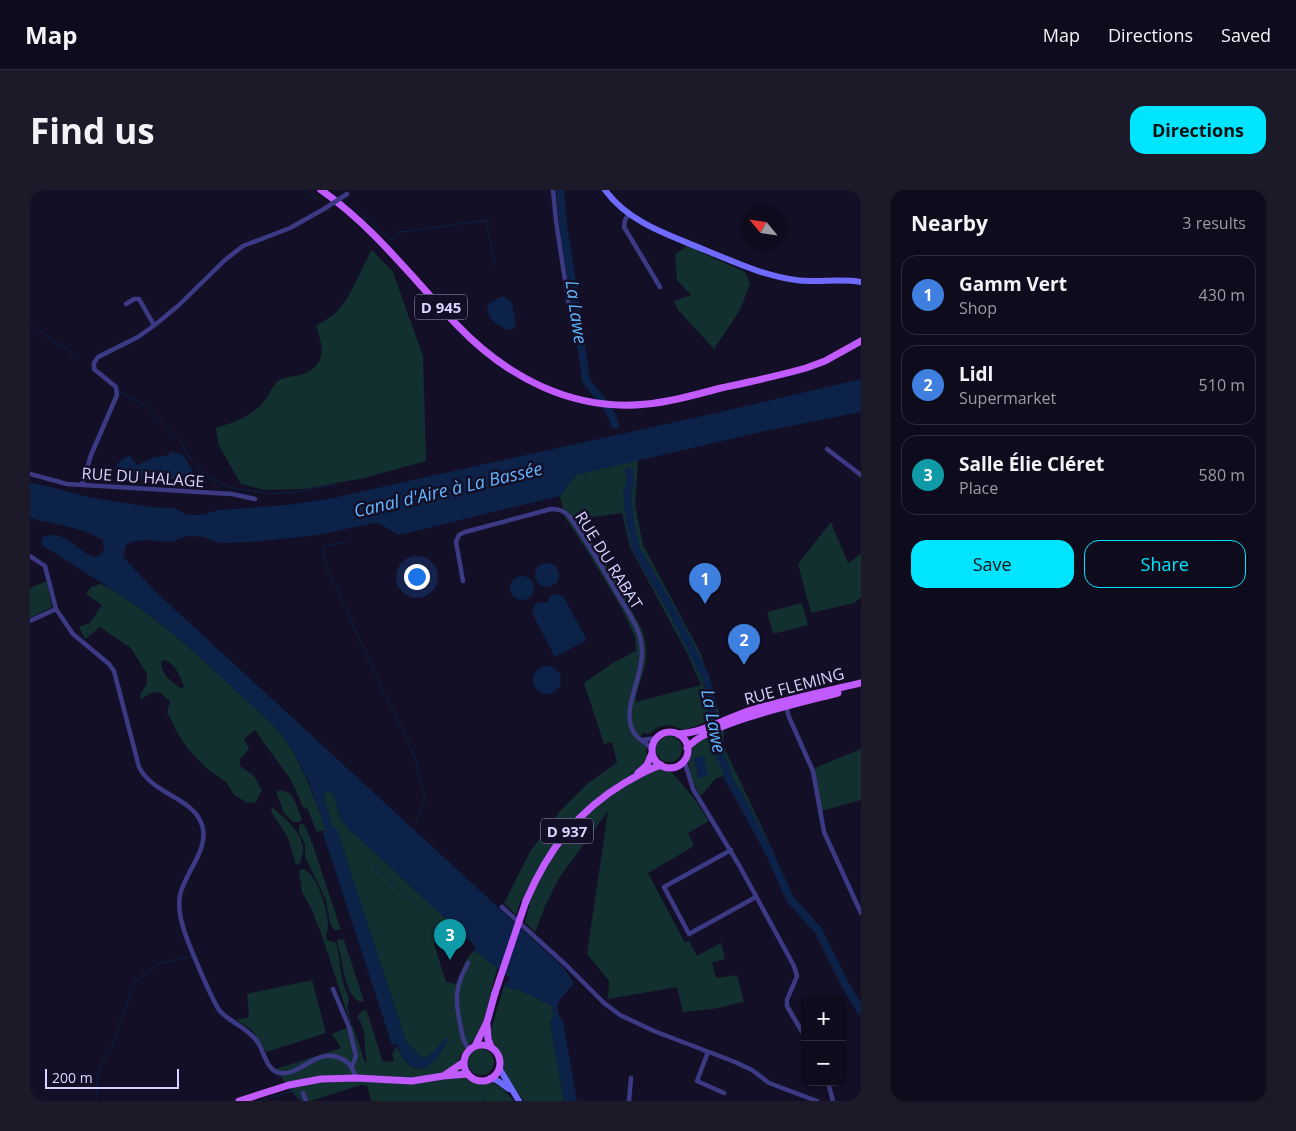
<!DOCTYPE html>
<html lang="en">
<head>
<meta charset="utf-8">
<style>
	:root { --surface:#0e0b1c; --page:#1c1929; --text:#f1f3f6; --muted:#9b9ba3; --line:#2e2b3b; --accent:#00e5ff }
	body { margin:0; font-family:"Open Sans",sans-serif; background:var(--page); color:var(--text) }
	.controls { position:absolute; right:15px; bottom:15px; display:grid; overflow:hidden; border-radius:10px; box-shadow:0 1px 4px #0004 }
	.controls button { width:45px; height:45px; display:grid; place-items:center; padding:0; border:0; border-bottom:1px solid var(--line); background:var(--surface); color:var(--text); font:25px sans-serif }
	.compass { position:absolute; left:711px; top:15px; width:45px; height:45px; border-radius:50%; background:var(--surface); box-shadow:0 1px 4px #0004; rotate:299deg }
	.scale { position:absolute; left:15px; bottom:12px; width:134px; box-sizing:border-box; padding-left:5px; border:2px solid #d9d4ff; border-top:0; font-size:14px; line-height:18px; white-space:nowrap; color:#d9d4ff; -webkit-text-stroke:4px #130f26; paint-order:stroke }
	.you { position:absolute; left:386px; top:386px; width:18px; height:18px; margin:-12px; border:4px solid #fff; border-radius:50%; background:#1a73e8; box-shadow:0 0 0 8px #1a73e833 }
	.badge { display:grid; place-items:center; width:32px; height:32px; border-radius:50%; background:var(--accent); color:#fff; font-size:16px; font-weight:700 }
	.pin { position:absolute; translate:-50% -41px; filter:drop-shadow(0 1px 2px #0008) }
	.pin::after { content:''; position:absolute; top:26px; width:18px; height:15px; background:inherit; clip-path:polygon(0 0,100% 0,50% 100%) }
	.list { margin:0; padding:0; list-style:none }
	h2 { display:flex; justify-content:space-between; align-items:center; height:65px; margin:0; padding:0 20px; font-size:21px }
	h2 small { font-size:16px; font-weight:400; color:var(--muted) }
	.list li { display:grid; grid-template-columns:32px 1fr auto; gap:15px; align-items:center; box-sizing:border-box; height:80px; margin:0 10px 10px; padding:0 10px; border:1px solid var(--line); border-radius:15px }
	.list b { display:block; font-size:19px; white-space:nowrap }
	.list p { margin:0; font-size:16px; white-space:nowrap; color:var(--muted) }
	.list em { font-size:16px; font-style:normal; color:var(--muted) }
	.actions { display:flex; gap:10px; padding:15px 20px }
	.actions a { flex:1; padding:11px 0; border:1px solid var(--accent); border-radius:15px; text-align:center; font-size:18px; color:var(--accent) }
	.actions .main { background:var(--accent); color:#111 }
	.map { position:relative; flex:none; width:831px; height:911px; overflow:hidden; border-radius:15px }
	header { display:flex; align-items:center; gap:30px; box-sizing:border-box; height:70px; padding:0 25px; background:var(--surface); border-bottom:1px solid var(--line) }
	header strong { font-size:24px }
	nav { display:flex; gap:28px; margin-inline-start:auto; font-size:18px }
	.intro { display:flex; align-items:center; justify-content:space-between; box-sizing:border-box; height:120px; padding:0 30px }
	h1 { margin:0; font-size:35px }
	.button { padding:12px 22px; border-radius:15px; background:var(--accent); color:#111; font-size:18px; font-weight:700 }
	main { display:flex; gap:30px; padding:0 30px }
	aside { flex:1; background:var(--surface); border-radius:15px; box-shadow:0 1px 4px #0004 }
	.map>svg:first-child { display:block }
	.green { fill:#12302f; fill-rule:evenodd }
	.water { fill:#0c2248 }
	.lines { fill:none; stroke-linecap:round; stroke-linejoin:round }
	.stream { stroke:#0c2248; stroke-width:1 }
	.river { stroke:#0c2248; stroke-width:8 }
	.street { stroke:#3d3a85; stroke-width:4.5 }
	.secondary { stroke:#6f6bff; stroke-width:6 }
	.primary { stroke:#c25bff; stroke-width:7 }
	.street-bridge { stroke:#3d3a85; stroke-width:4.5 }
	.primary-bridge { stroke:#c25bff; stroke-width:7 }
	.labels { text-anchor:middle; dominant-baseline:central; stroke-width:5; stroke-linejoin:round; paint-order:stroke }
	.shield { fill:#130f26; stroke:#9e99be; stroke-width:1 }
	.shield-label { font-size:15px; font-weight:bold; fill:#d9d4ff }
	.street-label { font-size:16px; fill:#d9d4ff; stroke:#130f26 }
	.water-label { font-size:18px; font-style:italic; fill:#62b6ff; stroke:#130f26 }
</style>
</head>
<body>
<header>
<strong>Map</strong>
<nav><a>Map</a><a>Directions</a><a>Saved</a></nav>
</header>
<div class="intro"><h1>Find us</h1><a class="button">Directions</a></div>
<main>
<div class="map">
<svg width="831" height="911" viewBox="0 0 831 911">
	<rect width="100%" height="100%" fill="#130f26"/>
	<path class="green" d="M 657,56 L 715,82 L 720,94 L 710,120 L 684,159 L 648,120 L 644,111 L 661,105 L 647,90 L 645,64 Z
		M 342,60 L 363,82 L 393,166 L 396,271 L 334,288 L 273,299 L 235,300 L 211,294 L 189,256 L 186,238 C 205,232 226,225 237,207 C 241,201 242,196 248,191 C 255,186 262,187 270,185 C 297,177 294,158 286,136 C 294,131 303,126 309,119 C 324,102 330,79 342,60 Z
		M 608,270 L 605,315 L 613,355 L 671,464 L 690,525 L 679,531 L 654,540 L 640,535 L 629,537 L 618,544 L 613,543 L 608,551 L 617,557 L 616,563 L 631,580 L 641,582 L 646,587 L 666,611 L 679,631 L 658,643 L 664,656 L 618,683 L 655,753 L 659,751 L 667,766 L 691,753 L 695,769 L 682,772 L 686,788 L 707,785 L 714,812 L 683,819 L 653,822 L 647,797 L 578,809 L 579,791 L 557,764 L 578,621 L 529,688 L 516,714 L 505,742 L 495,732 L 500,715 L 491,710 L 486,725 L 474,713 L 500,662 L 530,621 L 558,593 L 587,573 L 582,552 L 574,554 L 554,493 L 583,473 L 606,461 L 605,447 L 592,419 L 561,367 L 535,327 L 530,306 L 546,285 ZM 592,323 L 600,357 L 657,463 L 671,495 L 606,512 L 606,506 L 616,472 L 616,456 L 613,442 L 586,391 L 548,329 Z
		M 801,332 L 818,373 L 831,364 L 831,407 L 824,413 L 781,423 L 768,374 Z
		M 17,391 L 22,417 L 0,428 L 0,398 Z
		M 71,394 C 123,422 168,465 212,506 C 226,520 243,533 255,549 C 273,576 285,609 296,640 L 287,642 L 277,618 L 273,617 L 261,590 L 225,540 L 214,549 L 219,559 L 210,569 L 210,576 L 224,586 L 232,600 L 226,612 L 218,613 L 204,605 L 196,592 L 175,577 L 158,559 L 148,544 L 137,522 L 140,511 L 129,502 L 121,503 L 110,510 L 111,502 L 117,494 L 117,484 L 101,458 L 70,437 L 55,449 L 49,437 L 60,433 L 72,415 L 56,404 L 61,397 ZM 133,470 L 138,471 L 146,479 L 154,496 L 151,499 C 143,493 131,484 131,473 Z
		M 772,413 L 778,435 L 743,444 L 737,422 Z
		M 694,540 L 693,555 L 737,648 L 750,678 L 743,680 L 738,666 L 693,586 L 685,589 L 671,606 C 662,592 651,567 665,553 C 672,547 686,544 694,540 Z
		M626 559a13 13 0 1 1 26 0a13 13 0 1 1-26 0Z
		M 831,559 L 831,610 L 791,621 L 785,578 Z
		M 251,600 L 260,603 L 266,614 L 272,629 L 269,632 L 263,632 L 254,623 L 246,602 Z
		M 299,600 C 306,605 306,613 308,622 C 312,633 319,640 328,647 L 429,741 L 404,754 L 416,792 L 426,794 L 436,770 L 444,760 L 467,778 C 462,798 458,821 450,840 C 444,854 433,856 428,873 C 436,888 442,898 461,892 L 473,899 L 484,911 L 341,911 L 337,895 L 331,895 L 280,911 L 271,911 L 260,900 L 246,879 L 311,858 L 302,844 L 321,836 L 322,834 L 335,872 L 337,872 C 333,858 338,839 327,827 L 332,821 L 336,819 L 353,872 L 364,871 L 362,863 L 365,861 L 364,859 L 367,857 C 371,867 384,887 397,876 C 405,869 411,856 416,848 L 406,860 L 396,868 L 391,867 L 376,852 L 307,640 L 303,638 L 293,605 Z
		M 241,618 L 243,618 C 254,627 271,642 273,657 C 274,662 271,668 270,673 L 266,675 L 258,648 L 242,623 Z
		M 271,634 L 274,634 L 283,655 L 311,740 L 304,740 L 300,733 L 296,710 L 275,667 L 275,654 L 269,643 L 269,636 Z
		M 273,679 C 288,685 298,720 298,736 C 298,740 296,743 296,747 L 297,750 L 306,753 C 310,765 309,776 312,788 C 313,795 318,803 319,811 C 315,818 319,824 321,831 L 320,832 L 293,749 L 282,720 L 272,702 L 269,681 Z
		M 308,749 L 314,750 L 334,811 L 330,812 C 312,801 314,770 307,752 Z
		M 282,790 L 296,843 L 236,862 L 222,840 L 206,830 L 219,827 L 217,804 Z
		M 474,796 L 494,802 L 522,816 L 524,826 L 520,832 L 534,911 L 494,911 L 474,883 L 470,863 L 461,852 L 461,840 Z
		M438 872a13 13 0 1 1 26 0a13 13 0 1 1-26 0Z"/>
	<path class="water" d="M 470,107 L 475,107 L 482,113 L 486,135 L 484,138 L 478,140 C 467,136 455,127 458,114 Z
		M 831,189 L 831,222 L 731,242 L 546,285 L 530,306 L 369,345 L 350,334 L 344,333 L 288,345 L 221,352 L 190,353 L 173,347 L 158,346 L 141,352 L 114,350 L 101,352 L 96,355 L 93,366 L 96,370 L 127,403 L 533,777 L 543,791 L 543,795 C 532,808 520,814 533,831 L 547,911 L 534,911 L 520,831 L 524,826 L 522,816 L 494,802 L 474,796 L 480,788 L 444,760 L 446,757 L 328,647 C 319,640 312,633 308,621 C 306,613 306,605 298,600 L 293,605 L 303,637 L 307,640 L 376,852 L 391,867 L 396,868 L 406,860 L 416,848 L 418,849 L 417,852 C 413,859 409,866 403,872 C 387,889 372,870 367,854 L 362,855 L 293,643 L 296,640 C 286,610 273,572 253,547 C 240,530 222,516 207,502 C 170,466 131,430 87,403 C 69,391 51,380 33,368 C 26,363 17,360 11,354 L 12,348 C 33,337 46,360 63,367 L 68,366 L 74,361 L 73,351 C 61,339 18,333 0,328 L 0,292 L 63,308 L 120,317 L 144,318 L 158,325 L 173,325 L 188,320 L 258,315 L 303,308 L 405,285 L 686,223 Z
		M 141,262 C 153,261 157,271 162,280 L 160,290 L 96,288 L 87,284 L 85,279 C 88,272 93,267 100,266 L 107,275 L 125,267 L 137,266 Z
		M505 385a12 12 0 1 1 24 0a12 12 0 1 1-24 0Z
		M480 398a12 12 0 1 1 24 0a12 12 0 1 1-24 0Z
		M 525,404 L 533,406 L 557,450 L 525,467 L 502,423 L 504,415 L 510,412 L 517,413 L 520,406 Z
		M503 490a14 14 0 1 1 28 0a14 14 0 1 1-28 0Z
		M 674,566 L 678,586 L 668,588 L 664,568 Z"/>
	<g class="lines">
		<path class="stream" d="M 275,0 L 287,9
			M 321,15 L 361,50 L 369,42 L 460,30
			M 456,31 L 465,75
			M 0,134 L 49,168
			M 89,202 L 116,216 L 152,253 L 161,271 L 168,278 L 179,287 L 198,297 L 241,304 L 264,302 L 305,294 L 306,296
			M 316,350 L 317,352 L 297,355 L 293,358 L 296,375 L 353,501 L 385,567 L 395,610 C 393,618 387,624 385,633
			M 346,676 L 345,677 L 392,720
			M 181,809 C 187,825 192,828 206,836
			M 221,847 L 229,858
			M 239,879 L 250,889
			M 261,899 L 273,911
			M 452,902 L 454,911
			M 66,911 L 68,883 L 80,861 L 102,800 L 108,789 L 129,774 L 160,766 L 163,768
			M 230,911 L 262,901"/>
		<path class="river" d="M 530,0 L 533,35 L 544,105 L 556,190 C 568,208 579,214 585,235
			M 599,281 L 601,291 L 597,303 L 600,331 L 606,359 L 646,428 L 676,488 L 680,503 L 685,555 L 696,578 L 699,590 L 709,606 L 739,662 L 760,709 L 788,740 L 814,792 L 831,821"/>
		<path class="street" d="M 523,0 L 526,31 L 542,136
			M 599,24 L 595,30 L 594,37 L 630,97
			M 96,114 L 104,109 L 109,109 L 124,135
			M 797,259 L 831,285
			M 0,284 L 37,294 L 202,304 L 225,309
			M 52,295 L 61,265 L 87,205 L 86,197 L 64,179 L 64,173 L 68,167 L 108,147 L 126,134 L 149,115 L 195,70 L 213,56 L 260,38 L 294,19
			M 0,366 L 15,376 L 26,419 L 0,431
			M 433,391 L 426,352 L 429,345 L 435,342 L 521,319 C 530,319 534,321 540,327 C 557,352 573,378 588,405 C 595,416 603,429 608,441 C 623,479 589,512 603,541 C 606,549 617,553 622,559
			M 26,419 L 43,444 L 79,474 L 84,481 L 109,577 C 123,605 163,607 172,635 C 180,659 155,682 150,705 C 148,717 151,732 155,743 C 159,755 184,816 191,822 C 202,833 217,838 227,851 C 234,860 236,881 250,883 C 270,886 284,860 307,867 C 319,871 322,876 326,888
			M 756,516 L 759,527 L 783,581 L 794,642 L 831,723
			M 612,550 L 627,548
			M 654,570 L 663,599 L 709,675 L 764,776 L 767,786 L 757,810 L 757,816 L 775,847
			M 701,660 L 634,697 L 659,744 L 726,707
			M 472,717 L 536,775 L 574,813 L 590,825 L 624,841 L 705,872 L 722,880 L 739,893 L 787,911
			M 438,773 C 425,796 425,809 430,834 C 432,844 433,851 439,860
			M 303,799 L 319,837 L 326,866 L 322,876
			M 678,862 L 667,891 L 694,903
			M 798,892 L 803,911
			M 273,903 L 276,911
			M 599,911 L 601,888"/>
		<path class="secondary" d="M 575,0 C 599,33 639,45 675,60 C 705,72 734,86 766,90 C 787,93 810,88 831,92
			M 469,878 L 489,911
			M 460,888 L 468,891 L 479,899"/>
		<path class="primary" d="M 291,0 C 344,37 383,89 428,136 C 477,187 543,222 617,214 C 642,212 667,204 691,198 C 719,192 748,186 776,178 L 795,171 L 831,151
			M622 560a18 18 0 1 1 36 0a18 18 0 1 1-36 0Z
			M 648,544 C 672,543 695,529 718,521 C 755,510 793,502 831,493
			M 657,558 C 677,533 774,512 808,503
			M 608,583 L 617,575 L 622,563
			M 496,711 C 518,660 547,621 596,592 C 607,586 619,579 631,575
			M 457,835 L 458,849 L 461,857
			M434 873a18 18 0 1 1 36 0a18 18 0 1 1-36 0Z
			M 445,856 L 457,832 L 465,803
			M 415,885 L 434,872
			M 209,911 L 259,895 L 291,889 L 326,888 L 382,891 L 413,886 L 438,884"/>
		<path class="street-bridge" d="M 294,19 L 317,4"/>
		<path class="primary-bridge" d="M 465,803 L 496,711"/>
	</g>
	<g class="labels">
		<g class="shield">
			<rect x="385" y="104.5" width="52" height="25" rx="4"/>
			<rect x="511" y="628.5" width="52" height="25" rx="4"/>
		</g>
		<g class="shield-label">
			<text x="411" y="117">D 945</text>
			<text x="537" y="641">D 937</text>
		</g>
		<g class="street-label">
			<text transform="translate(113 287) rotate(4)">RUE DU HALAGE</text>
			<text transform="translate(579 370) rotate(58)">RUE DU RABAT</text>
			<text transform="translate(764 496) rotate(-15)">RUE FLEMING</text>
		</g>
		<g class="water-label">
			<text transform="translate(547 122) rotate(82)">La Lawe</text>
			<text transform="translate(418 299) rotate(-13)">Canal d'Aire à La Bassée</text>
			<text transform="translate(684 531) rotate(79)">La Lawe</text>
		</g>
	</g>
</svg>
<div class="controls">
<button>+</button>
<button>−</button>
</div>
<svg class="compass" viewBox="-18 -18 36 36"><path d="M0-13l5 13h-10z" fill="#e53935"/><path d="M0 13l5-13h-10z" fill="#9b9ba3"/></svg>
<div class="scale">200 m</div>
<div class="you"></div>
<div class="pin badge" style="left:675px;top:414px;background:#3f7fe0">1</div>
<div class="pin badge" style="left:714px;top:475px;background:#3f7fe0">2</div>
<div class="pin badge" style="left:420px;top:770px;background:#0f9aa8">3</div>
</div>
<aside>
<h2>Nearby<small>3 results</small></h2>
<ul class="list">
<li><span class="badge" style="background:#3f7fe0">1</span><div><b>Gamm Vert</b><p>Shop</p></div><em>430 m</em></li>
<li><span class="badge" style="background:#3f7fe0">2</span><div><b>Lidl</b><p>Supermarket</p></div><em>510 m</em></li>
<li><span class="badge" style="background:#0f9aa8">3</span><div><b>Salle Élie Cléret</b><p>Place</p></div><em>580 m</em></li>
</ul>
<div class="actions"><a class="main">Save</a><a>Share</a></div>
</aside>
</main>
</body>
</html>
